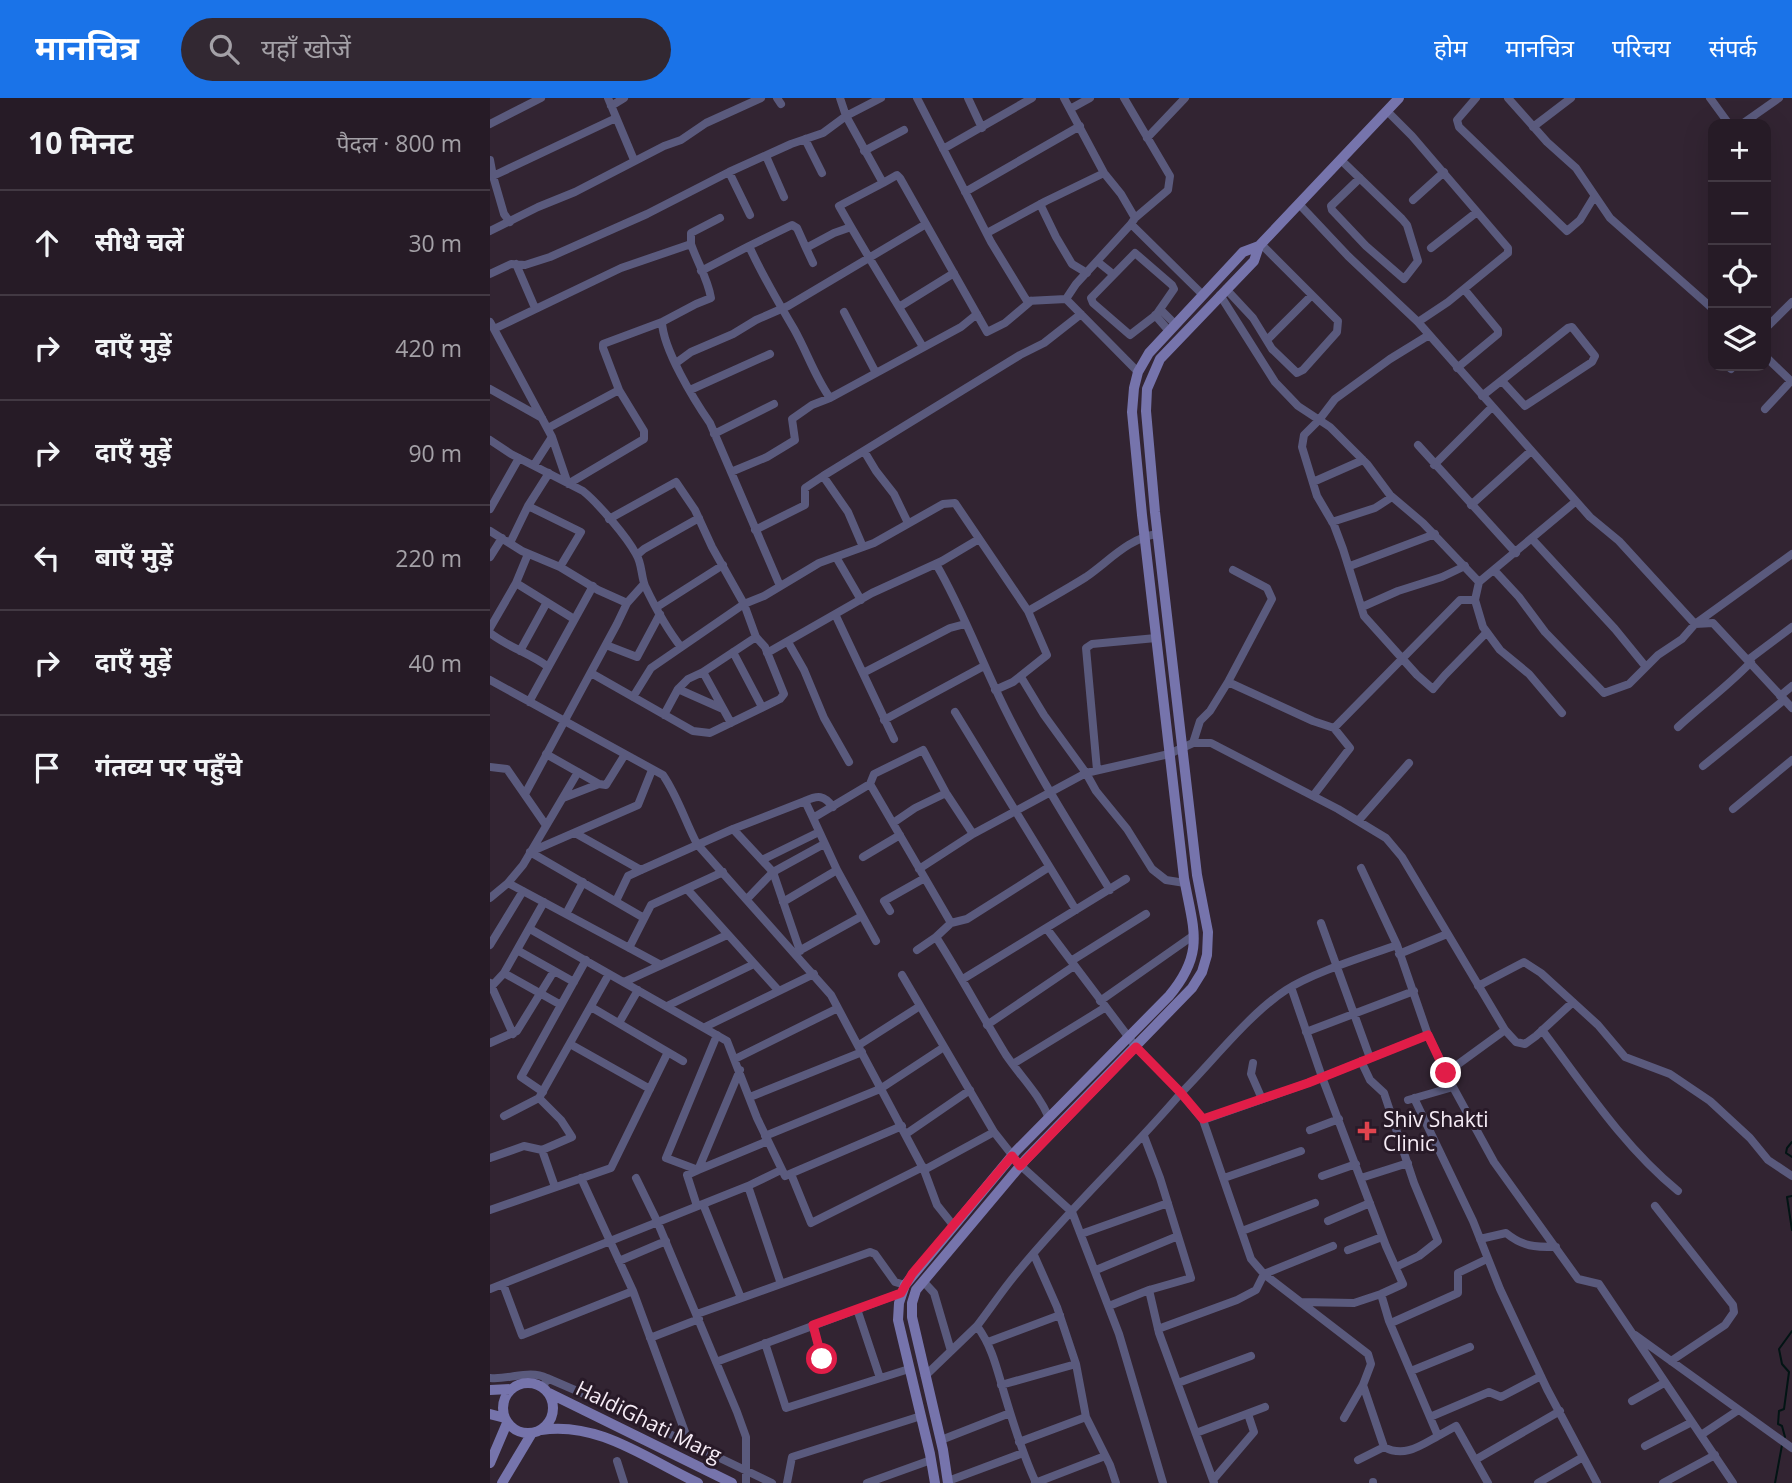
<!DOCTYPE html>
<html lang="hi">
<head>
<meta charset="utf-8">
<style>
	:root { --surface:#261b26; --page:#322832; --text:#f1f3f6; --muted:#a4a1a7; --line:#423943; --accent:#1a73e8 }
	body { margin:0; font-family:"Open Sans","Noto Sans Devanagari",sans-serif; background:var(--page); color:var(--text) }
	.controls { position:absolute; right:21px; top:21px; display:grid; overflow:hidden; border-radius:14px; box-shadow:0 7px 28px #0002 }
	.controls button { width:63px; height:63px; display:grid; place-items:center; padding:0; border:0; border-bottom:2px solid var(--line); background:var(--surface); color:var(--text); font:35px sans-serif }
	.stop { position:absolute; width:21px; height:21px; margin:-16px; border:5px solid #e11d48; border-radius:50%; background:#fff }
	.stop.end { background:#e11d48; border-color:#fff; box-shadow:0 2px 7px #0008 }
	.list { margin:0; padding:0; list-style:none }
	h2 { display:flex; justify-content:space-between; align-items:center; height:91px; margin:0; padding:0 28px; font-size:30px }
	h2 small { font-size:23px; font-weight:400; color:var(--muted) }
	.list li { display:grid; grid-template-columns:46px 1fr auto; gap:21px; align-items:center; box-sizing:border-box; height:105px; padding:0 28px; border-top:2px solid var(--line) }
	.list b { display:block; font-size:26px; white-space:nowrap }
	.list em { font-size:23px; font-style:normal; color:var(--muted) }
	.icon { flex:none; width:38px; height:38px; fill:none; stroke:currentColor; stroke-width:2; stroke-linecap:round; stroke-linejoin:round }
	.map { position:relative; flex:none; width:1302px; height:1385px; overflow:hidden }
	header { display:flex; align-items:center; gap:42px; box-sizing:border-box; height:98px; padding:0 35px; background:var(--accent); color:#fff }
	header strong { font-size:33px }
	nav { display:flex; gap:38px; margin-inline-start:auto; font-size:24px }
	.search { width:490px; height:63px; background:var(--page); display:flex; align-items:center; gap:18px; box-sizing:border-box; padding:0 24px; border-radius:38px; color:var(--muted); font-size:26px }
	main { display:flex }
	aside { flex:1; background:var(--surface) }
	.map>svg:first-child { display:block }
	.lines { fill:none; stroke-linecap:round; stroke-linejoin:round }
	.stream { stroke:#021414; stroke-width:2 }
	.street { stroke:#5a5a7d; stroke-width:8 }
	.secondary { stroke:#7674ac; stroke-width:10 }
	.route { stroke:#e11d48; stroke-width:9 }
	.health-dot { fill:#e0444e; stroke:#281a28; stroke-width:2.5 }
	.labels { text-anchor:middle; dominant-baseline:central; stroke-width:6; stroke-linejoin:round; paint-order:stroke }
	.poi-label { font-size:21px; fill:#f6ecf6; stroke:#281a28; text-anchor:start }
	.street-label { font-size:21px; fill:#f6ecf6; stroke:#281a28 }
</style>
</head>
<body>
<header>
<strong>मानचित्र</strong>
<div class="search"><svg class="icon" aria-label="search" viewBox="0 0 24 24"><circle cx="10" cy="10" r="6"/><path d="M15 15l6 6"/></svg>यहाँ खोजें</div>
<nav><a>होम</a><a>मानचित्र</a><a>परिचय</a><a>संपर्क</a></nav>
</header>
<main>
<aside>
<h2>10 मिनट<small>पैदल · 800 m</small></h2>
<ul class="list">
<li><svg class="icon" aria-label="ahead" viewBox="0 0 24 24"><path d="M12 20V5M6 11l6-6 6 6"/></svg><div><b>सीधे चलें</b></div><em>30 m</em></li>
<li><svg class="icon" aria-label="right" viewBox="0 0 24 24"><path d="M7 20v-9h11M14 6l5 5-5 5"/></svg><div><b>दाएँ मुड़ें</b></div><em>420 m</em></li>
<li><svg class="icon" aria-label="right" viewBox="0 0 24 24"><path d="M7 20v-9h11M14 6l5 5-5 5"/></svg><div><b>दाएँ मुड़ें</b></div><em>90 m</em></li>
<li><svg class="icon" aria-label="left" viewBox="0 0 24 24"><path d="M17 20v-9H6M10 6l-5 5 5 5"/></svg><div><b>बाएँ मुड़ें</b></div><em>220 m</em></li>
<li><svg class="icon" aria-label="right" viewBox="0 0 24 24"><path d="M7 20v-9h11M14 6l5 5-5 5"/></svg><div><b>दाएँ मुड़ें</b></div><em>40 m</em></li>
<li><svg class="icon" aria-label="arrive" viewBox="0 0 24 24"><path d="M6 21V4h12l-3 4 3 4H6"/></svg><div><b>गंतव्य पर पहुँचे</b></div></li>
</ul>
</aside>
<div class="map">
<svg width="1302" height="1385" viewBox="0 0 1302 1385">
	<rect width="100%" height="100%" fill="#322432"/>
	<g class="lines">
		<path class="stream" d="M 1302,1044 L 1297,1050 L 1296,1055 L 1302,1059
			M 1302,1098 L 1297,1099 L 1302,1132
			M 1295,1339 L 1292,1328 L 1288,1326 L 1289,1313 L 1294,1311 L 1299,1274 L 1292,1266 L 1289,1251 L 1302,1233
			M 1285,1385 L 1292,1347"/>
		<path class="street" d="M 118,0 L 144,62
			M 287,0 L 291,6
			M 391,0 L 356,18 L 393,85 L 407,77 L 410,80 L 497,234 L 515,225 L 541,203
			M 427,0 L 501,144 L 537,203 L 576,201 L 648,274
			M 478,0 L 492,30
			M 574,0 L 614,75 L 631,96 L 645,120 L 641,126 L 713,197
			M 634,0 L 680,78 L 678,92 L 645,120
			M 986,0 L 967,22 L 969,29 L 1077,133 L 1090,122 L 1104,99
			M 1018,0 L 1057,44 L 1086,70 L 1120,120 L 1223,211
			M 1220,0 L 1239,26
			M 121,8 L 134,0
			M 580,11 L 600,0
			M 897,13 L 922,38 L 1018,150 L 1018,155 L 958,204 L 928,224
			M 0,26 L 51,0
			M 1252,26 L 1289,0
			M 1043,29 L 1081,0
			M 657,40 L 695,0
			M 315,41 L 332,75
			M 453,51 L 542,0
			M 374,53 L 414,32
			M 276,58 L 294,99
			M 0,62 L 3,78 L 126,20
			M 851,62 L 912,121 L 917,127 L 928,163 L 914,181 L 876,148 L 842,112 L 841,108 L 870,80
			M 239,74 L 260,117
			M 3,78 L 14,116 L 20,124
			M 393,85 L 349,108 C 376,156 405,202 433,249
			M 475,94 L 590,28
			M 923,102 L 954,74
			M 550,106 L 566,139 L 582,166 L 597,175
			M 809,106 L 858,158 L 928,224 L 1100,419 L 1129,443 L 1205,526 L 1223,525 L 1302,610
			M 0,133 L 48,109 L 85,94 L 174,48 L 191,42 L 216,25 L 271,0
			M 497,135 L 556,103 L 614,75
			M 201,146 L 201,135 L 230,120
			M 316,150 L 323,165
			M 941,150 L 987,114
			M 645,155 L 682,187 L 684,191 L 666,217 L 640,237 L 603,205 L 601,200 Z
			M 1276,162 L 1276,161
			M 608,164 L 623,176
			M 26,166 L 45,210
			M 211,173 L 259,148
			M 0,176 L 21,166 L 35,167 L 60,159 L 157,116 L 239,74 L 301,46 L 333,35 L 356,18 L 350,0
			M 736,191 L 763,220 L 782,251 L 807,275 L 813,272 L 847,234 L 848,223 L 771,146
			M 730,197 L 785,284 L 808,308 L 840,329 L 877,366 L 900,397 L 933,425 L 989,484
			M 576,201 L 586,186 L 641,126
			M 409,209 L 464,175
			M 670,211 L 685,226
			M 354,214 L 386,275
			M 665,217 L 679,233
			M 0,224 L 4,231 L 131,170 L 201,146 C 207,164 218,181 221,200 L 206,206 L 172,224 C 173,251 204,302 220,325 L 290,488
			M 1276,230 L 1302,204
			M 4,231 L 62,339 L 44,367
			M 939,237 L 900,261 L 845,301 L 829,322 L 814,337 L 812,349 L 827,398 L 844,427 L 853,451 L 874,518 L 927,577 L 943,591 L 955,577 L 997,534
			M 777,242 L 822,197
			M 186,265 L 201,254 L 243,236 L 266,222 L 298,208 L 436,126
			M 967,270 L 1008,236 L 1008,232 L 974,191
			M 1241,271 L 1243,268
			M 0,291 L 52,320
			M 200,292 L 280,256
			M 992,298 L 1078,230 L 1082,229 L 1105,258 L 1102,264 L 1035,308 L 1012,283
			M 340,300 C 325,279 317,254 304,231 C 288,204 272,177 259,148 L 302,127 L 307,130 L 316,150 L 344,135 L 361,129
			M 1275,311 L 1301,283 L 1276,259
			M 58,330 L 129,292 L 113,250 L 113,246 L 172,224
			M 224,336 L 284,306
			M 62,339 L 78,386 L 154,341 L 154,333 L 129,292
			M 0,342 L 21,356 L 93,393 C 108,405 137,439 146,456 C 152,465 151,478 155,488 C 165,509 176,530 191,549
			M 928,347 L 1026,455
			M 374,353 L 386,373 L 404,396 L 418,425
			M 944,367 L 1002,309
			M 241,374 L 277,359 L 305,342 L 302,321 L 322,307 L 340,300 L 471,229 L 487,216
			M 333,378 L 358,414 L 373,449
			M 823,384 L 873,362
			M 981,407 L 1041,353
			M 38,408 L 91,434 L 70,469
			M 0,411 L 29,360
			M 842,424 L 885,410 L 902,399
			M 265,432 L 315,407 L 315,390 L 333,378 L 530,257 L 554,245 L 591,216
			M 0,433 L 32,453 L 70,469 L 108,492 L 137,505
			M 1042,441 L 1125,531 L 1156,569
			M 20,445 L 38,408 L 59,375
			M 147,457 L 154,451 L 209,420
			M 0,459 L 12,440
			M 346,459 L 371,502
			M 446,466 C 473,512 491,563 515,611 C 546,674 583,732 620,792
			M 860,468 L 945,436
			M 1004,472 L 1029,499 L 1055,534 L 1114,595 L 1139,586 L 1168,557 L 1192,541 L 1205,526 L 1302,456
			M 26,485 L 84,521
			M 167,509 L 233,467
			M 872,509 L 908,493 L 952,479 L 975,468
			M 538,513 C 557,502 577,491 596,479 C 619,463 639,440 667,436
			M 345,516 L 404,641
			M 0,530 L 26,485 L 38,456
			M 0,535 C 18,549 39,555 57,568
			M 298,544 L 314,572 L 334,620 L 359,664
			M 116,547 L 147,559 L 170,516
			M 30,553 L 57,504
			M 243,554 L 272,609
			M 277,555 L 382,495 L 452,463 L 489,441
			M 1258,562 L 1302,529
			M 213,574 L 241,625
			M 101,575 L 203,633 L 220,635 L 290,601 L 294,596 L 275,549 L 266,539 L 254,506 L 222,449 L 205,412 L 186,384 L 119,421
			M 373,575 L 460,530 L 475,526
			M 531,579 L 554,617 L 596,675 L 606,693 L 637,731 L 662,771 L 676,782 L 695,785
			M 0,582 L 173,677 C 188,699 195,723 207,746 L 341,897 L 434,1072 L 447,1107 L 463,1127
			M 738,584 L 823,623 L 844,630 L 860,650 L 823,698
			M 188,591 L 233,611
			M 1290,598 L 1302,588
			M 143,599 L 161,570 L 254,506 L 274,498 L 329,465 L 384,445 L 453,406 L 465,405 L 538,513 L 557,557 L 523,584 L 505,592
			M 39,604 L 103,488
			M 465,614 L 586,812
			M 1072,615 L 1039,576 L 1010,552 L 993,529 L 985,502 L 989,484 L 1085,404
			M 174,617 L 188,591 L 198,581 L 213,574 L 266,539
			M 394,622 L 494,568
			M 1188,629 C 1212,607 1238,588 1261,564
			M 844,630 L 970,502 L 985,502
			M 703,645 L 710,623 L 720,613 L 738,584 L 782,501 L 777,490 L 743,472
			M 56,656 L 109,686
			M 1213,668 L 1294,602
			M 0,669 L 17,671 L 55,726
			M 607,672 L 596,550 L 602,546 L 666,540
			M 35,696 L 127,526 L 137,505 L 154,486
			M 73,700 L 109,686 L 116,687 L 134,658
			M 315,703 C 328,697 334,697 343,709
			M 1243,711 L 1302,662
			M 323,720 L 347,772 L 386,843
			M 868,723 L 919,665
			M 403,725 L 425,710 L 456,695
			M 243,731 L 283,774 L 310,853
			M 85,735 L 151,772
			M 483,736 L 456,695 L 433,652 L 384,676 L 380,686 L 461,825 L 446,839 C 471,878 492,918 516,957 C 531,979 549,996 559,1020
			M 40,754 L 148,707 L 162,672
			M 40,754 L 154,820
			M 373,759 L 410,737
			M 272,762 L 329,734
			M 871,770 L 907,847 L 938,937 L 963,989 L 1004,1064 L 1088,1181 L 1109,1186 L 1243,1385
			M 429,771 L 483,736 L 596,675 L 679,656 L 703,645 L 721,645 L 848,711 L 896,740 L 912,759 L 1015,932 L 956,975
			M 18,785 L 171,867
			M 197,791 L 288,892
			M 0,800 L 18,785 L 33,767 L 88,674
			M 257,801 L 283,774 L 334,746
			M 126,803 L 138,778 L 151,772 L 243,731 L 315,703 L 323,720 L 380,686
			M 293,804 L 347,772
			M 400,813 L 394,803 L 433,781
			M 76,816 L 93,784
			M 461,825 L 477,821 L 559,769
			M 831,825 L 880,960
			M 40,831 L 237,943 L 267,1020 L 295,1078 L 412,1028
			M 557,831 L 646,949 L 691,995 C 723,963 759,916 796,892 C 824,874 874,859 907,847
			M 0,847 L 33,793
			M 139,850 L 161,807 L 233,774
			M 27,852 L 84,884
			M 427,852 L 446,839
			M 307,854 L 372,818
			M 909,856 L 957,836
			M 581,863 L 656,816
			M 14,875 L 71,907
			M 412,877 L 504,1034 L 530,1067 L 582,1114 L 629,1236 L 673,1385
			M 473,881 L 636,781
			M 134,884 L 237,837
			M 0,885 L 23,936
			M 988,888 L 1034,864 L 1051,875 L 1108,927 L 1135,959 L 1180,976 L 1220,1003 L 1260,1040 L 1278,1062 L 1302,1078
			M 801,889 L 832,979 L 896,1148 L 913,1186 L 891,1196 L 864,1205 L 811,1204
			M 0,890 L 14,875 L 54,804
			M 610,903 L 704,837
			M 177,908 L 264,866
			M 101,909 L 193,963
			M 129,925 L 148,892
			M 497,927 L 584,868
			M 215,929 L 324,876
			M 1015,932 L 1026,944 L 1035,946 L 1046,938 L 1083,904
			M 1052,932 C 1094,988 1134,1049 1188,1093
			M 816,934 L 924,893
			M 227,937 L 176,1060 L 208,1072 L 278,1043
			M 0,945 L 27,933 L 64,873
			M 80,946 L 160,991
			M 369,947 L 430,908
			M 245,961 L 348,910
			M 871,963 L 880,982 L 894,995 L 924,1085 L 948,1143 L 929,1158 L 906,1169
			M 763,965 L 761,976 L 772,1001
			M 523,966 L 616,909
			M 53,994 L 31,979 L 96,862
			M 260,999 L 372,954
			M 924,1000 L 983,1123 L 1010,1191 L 1057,1291 L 1107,1385
			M 918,1002 L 963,989
			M 14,1018 L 49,1000
			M 713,1022 L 761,1161 L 774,1176 L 878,1256 L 881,1266 L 873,1287 L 894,1349 L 868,1362
			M 820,1032 L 849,1021
			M 416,1036 L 480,992
			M 275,1038 L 390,991 L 454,949
			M 654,1038 L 670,1080 L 701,1180 L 659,1192 L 669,1235 L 724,1385
			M 52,1052 L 65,1089
			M 0,1060 L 34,1048 L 52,1052 L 82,1039 L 71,1022 L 49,1000 L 119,876
			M 434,1072 L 504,1034
			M 301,1076 L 321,1125 L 433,1069
			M 832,1078 L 866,1066
			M 146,1080 L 167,1123 L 247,1314 L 256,1339 L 256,1385
			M 734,1080 L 811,1053
			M 871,1080 L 918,1065
			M 258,1088 L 291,1186
			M 213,1106 L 251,1200
			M 207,1108 L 197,1077 L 208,1072 L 250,972
			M 1165,1108 L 1243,1207 L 1244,1214 L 1235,1227 L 1181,1263
			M 0,1112 L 121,1070 L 178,954
			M 838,1123 L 880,1105
			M 752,1133 L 825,1105
			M 591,1136 L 678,1105
			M 990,1141 L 1016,1135 C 1033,1149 1045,1149 1066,1149
			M 858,1152 L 892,1139
			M 544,1157 L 567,1209 L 586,1266 L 596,1319 L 620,1367 L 626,1385
			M 129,1163 L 176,1143
			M 606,1172 L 688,1138
			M 433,1183 L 444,1195 L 461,1253
			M 13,1186 L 32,1237 L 143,1193 L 91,1080
			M 0,1191 L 258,1088 L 291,1072
			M 143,1193 L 199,1345
			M 891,1196 L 899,1223 L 948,1338 L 966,1328 L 998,1385
			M 619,1208 L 659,1192
			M 367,1211 L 390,1280
			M 207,1216 L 380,1154 L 385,1156 L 405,1184 L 415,1187
			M 901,1225 L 968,1195 L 968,1175 L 997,1161
			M 323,1227 L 332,1261
			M 668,1231 L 747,1202 L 766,1192 L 774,1176 L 843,1148
			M 1145,1237 L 1302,1350
			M 160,1240 L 209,1221
			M 498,1244 L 570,1217
			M 275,1245 L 296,1310 L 419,1271
			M 226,1264 L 411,1195
			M 921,1273 L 980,1249
			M 435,1278 L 487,1228
			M 0,1280 C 20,1282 39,1271 57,1280
			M 688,1285 L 761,1258
			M 511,1287 L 586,1266
			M 53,1290 L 57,1280 L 115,1305 L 282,1385
			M 1142,1303 L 1174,1285
			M 940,1319 L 999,1294 L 1011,1299 L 1051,1278
			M 854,1320 L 873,1287
			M 706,1335 L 775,1309
			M 1211,1337 L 1247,1313
			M 451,1342 L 520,1315
			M 529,1344 L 596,1319
			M 1155,1348 L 1202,1324
			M 894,1349 C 914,1360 930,1348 948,1338
			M 985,1362 L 1070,1313
			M 127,1363 L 134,1385
			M 723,1382 L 764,1334 L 758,1316
			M 458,1383 L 533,1355
			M 883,1384 L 883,1385
			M 297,1385 L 302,1359 L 431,1318
			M 377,1385 L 441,1362
			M 545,1385 L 615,1358
			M 546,1385 C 533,1357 524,1328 515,1298 C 507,1272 503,1250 487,1228 C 500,1211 512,1193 526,1176 C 577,1113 638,1057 691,995 L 713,1022 L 818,985 L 938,937
			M 1048,1385 L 1093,1359
			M 1173,1385 L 1225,1357"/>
		<path class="secondary" d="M13 1310a25 25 0 1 1 50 0a25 25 0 1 1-50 0Z
			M 0,1292 L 21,1291
			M 59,1295 L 242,1385
			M 0,1316 L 15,1320
			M 51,1332 C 109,1323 158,1362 208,1385
			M 0,1365 L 17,1325
			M 12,1385 L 42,1335
			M 445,1385 L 440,1356 L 408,1222 L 409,1205 L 415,1187 L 526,1053 L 679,898 C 716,854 703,831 694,780 L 652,417 L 642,314 L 644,290 L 648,274 L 659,255 L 753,154 L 769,148 L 909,0
			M 458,1385 L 453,1352 L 422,1219 L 422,1205 L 426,1192 L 536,1061 L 702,890 L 712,874 L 717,857 L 718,834 L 707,777 L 665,414 L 656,313 L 657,291 L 670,261 L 764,163 L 769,148"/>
	</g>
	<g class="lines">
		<path class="route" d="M 332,1261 L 323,1227 L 411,1195 L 422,1176 L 522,1058 L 530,1068 L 646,949 L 691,995 L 713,1021 L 818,985 L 938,937 L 956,975"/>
	</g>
	<path class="health-dot" d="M873.5 1022.5h7v7h7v7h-7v7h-7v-7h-7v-7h7z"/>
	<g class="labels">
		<g class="poi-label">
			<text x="893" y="1021">Shiv Shakti<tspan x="893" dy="24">Clinic</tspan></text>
		</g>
		<g class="street-label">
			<text transform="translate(159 1323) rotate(26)">HaldiGhati Marg</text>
		</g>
	</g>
</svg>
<div class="controls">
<button>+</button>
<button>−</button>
<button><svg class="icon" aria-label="locate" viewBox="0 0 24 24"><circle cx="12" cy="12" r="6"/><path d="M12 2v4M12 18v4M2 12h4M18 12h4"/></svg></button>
<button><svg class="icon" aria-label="layers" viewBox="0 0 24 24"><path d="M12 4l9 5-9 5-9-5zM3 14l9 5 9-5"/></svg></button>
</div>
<div class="stop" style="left:332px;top:1261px"></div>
<div class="stop end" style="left:956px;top:975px"></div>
</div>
</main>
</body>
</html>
